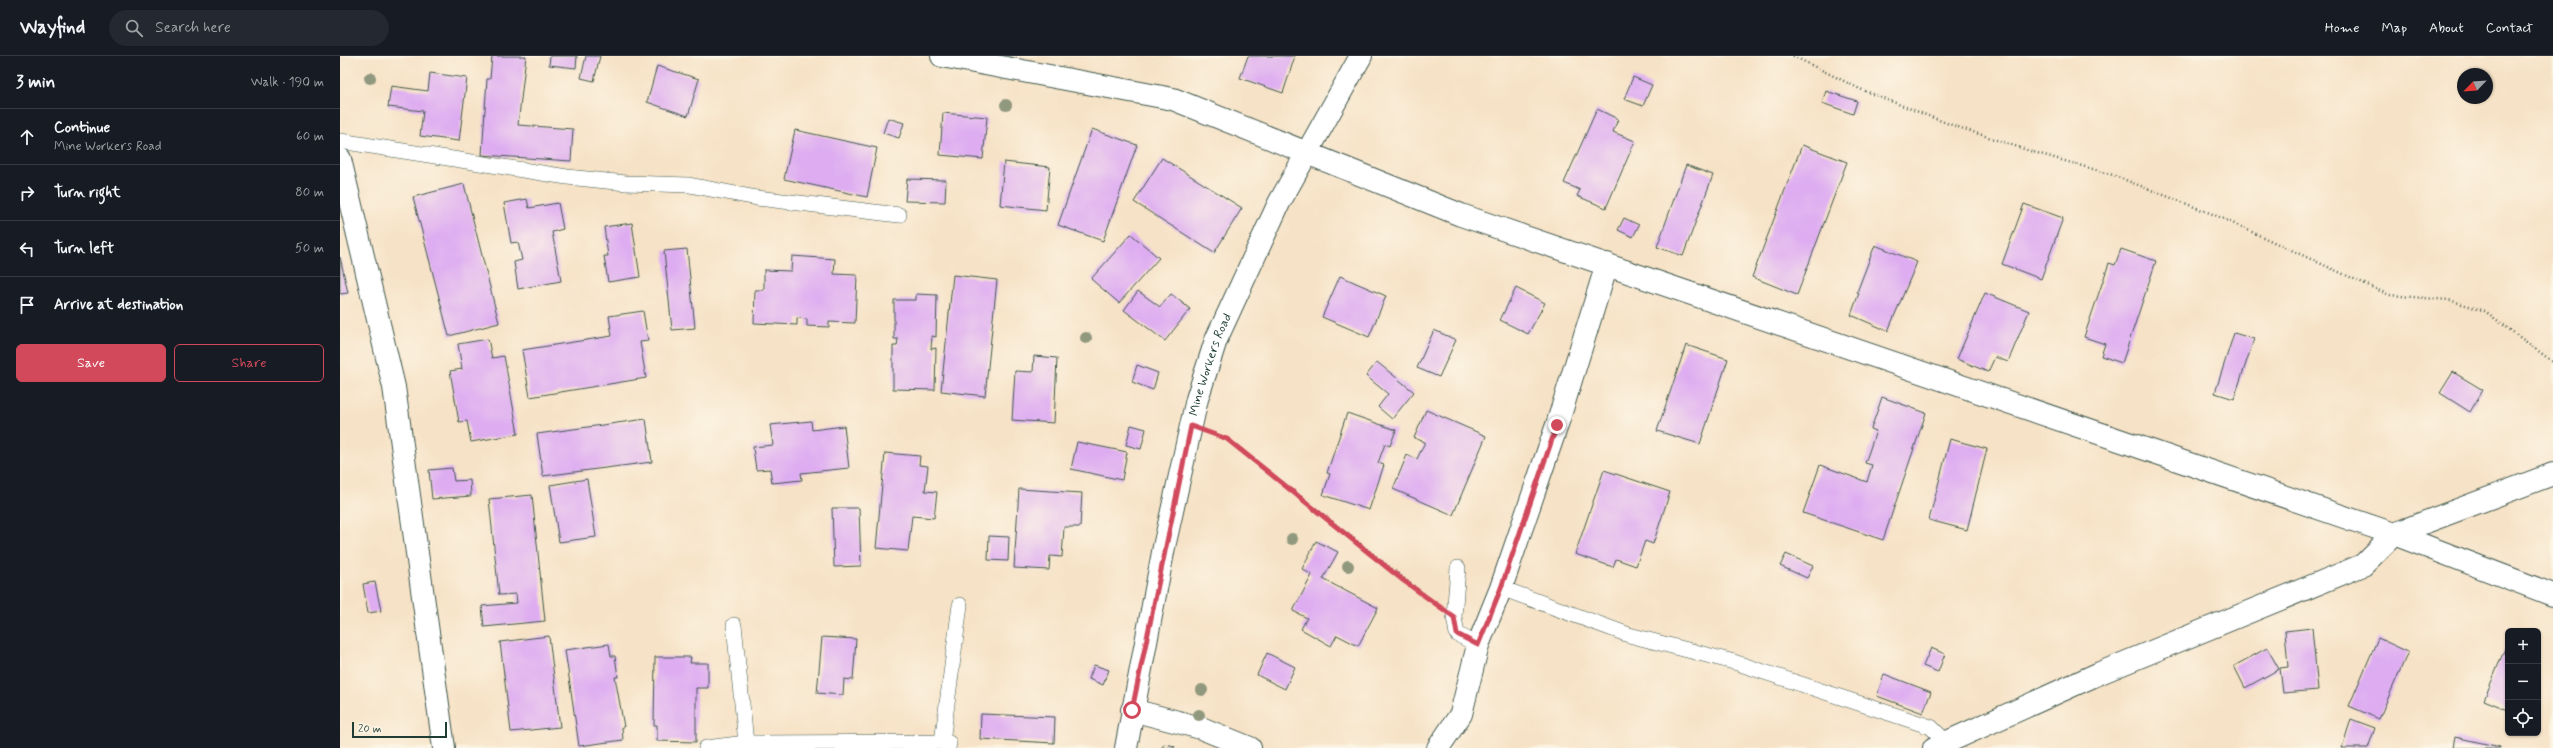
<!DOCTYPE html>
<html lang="en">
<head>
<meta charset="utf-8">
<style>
	:root { --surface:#171b24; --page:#242831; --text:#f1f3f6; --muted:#9ea1a6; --line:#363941; --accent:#d1495b }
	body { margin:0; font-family:Mynerve,sans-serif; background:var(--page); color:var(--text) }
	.controls { position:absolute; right:12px; bottom:12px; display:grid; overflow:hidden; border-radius:6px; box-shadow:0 1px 3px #0004 }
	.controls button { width:36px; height:36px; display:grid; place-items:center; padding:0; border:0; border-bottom:1px solid var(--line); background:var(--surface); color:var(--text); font:20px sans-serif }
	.compass { position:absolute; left:2117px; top:12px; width:36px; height:36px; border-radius:50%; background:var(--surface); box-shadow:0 1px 3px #0004; rotate:245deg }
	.scale { position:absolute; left:12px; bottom:10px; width:95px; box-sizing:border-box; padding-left:4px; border:2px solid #1f3d34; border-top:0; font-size:11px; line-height:14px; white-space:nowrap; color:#1f3d34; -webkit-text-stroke:3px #fcf5e5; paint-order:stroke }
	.stop { position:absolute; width:12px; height:12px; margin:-9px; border:3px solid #d1495b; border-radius:50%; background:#fff }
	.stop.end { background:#d1495b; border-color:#fff; box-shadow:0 1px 4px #0008 }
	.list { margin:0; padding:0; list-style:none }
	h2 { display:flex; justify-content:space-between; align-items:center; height:52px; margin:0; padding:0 16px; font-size:17px }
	h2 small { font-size:13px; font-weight:400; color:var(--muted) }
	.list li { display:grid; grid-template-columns:26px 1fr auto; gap:12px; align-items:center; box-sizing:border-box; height:56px; padding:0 16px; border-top:1px solid var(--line) }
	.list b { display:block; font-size:15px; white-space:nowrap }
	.list p { margin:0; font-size:13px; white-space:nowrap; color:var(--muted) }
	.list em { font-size:13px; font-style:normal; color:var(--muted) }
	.actions { display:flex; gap:8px; padding:12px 16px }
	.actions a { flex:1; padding:9px 0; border:1px solid var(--accent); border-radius:6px; text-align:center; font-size:14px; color:var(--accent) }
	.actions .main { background:var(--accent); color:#fff }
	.icon { flex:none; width:22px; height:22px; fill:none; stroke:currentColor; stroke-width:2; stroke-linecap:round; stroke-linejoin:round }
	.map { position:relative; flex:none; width:2213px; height:692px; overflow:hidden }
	header { display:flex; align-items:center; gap:24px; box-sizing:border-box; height:56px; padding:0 20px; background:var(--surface); border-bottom:1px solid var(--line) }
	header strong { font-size:19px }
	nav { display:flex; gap:22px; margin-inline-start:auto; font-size:14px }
	.search { width:280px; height:36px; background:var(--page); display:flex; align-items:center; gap:10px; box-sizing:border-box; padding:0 14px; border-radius:22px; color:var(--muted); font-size:15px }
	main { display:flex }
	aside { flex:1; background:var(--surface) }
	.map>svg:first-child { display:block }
	.building { fill:#deadf1 }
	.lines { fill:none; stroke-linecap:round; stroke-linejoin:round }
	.lane-casing { stroke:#3f564a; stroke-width:16 }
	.street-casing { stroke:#3f564a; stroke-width:24 }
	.path { stroke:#3f564a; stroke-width:2.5; stroke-dasharray:1 3; stroke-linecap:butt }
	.lane { stroke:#fff; stroke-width:15 }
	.street { stroke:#fff; stroke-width:22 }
	.tree { fill:#90987e }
	.route { stroke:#d1495b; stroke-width:5 }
	.labels { text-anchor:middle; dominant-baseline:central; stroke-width:3.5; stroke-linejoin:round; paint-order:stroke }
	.street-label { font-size:13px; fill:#1f3d34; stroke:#fcf5e5 }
</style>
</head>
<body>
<header>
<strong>Wayfind</strong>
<div class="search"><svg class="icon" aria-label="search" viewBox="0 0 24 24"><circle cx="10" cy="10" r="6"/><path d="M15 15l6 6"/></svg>Search here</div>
<nav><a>Home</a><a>Map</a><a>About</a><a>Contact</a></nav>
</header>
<main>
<aside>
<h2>3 min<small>Walk · 190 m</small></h2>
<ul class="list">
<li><svg class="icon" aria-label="ahead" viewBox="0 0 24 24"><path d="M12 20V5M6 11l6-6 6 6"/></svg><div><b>Continue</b><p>Mine Workers Road</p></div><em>60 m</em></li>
<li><svg class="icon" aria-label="right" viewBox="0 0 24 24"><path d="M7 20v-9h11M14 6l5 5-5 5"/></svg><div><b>Turn right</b></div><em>80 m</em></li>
<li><svg class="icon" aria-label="left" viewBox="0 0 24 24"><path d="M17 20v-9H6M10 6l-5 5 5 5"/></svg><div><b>Turn left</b></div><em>50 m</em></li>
<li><svg class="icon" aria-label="arrive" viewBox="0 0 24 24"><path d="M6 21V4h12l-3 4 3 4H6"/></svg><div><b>Arrive at destination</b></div></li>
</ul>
<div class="actions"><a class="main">Save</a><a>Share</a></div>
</aside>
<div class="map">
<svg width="2213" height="692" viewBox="0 0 2213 692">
	<rect width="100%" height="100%" fill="#fcf5e5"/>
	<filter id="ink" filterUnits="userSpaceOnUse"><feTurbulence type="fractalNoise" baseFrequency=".025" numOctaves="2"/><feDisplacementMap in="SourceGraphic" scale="8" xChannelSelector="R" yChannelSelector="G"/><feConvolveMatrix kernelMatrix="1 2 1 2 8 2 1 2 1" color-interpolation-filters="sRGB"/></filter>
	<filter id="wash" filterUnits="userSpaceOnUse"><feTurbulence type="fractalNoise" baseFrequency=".012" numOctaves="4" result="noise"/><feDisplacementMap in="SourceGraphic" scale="16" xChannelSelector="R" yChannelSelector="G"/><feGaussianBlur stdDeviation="0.9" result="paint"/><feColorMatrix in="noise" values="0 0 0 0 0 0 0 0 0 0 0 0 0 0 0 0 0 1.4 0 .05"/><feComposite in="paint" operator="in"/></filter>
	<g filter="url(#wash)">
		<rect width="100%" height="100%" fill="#f6e2c6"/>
		<g id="blocks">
			<path class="building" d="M 152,0 L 186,0 L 178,69 L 233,73 L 231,105 L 142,99 L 147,23 L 150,23 Z
				M 210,0 L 237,0 L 236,12 L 209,9 Z
				M 246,0 L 260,0 L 254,25 L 241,22 Z
				M 908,0 L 955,0 L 943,37 L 900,22 Z
				M 317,10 L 359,23 L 348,60 L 307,46 Z
				M 90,17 L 127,22 L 119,85 L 80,80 L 83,55 L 48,51 L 51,30 L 88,35 Z
				M 1293,21 L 1312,29 L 1303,50 L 1284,43 Z
				M 1486,35 L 1517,45 L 1513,58 L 1482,47 Z
				M 1257,53 L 1278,63 L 1273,76 L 1295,85 L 1266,152 L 1237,140 L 1240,134 L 1224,127 Z
				M 603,57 L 647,61 L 643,103 L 600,99 Z
				M 548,62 L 564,67 L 559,82 L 543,77 Z
				M 752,73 L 797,89 L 763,185 L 718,169 Z
				M 455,74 L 537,92 L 527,141 L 444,123 Z
				M 1462,89 L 1507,106 L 1457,239 L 1412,221 Z
				M 822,102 L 902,152 L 874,197 L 794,146 Z
				M 664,106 L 710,111 L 706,154 L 660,149 Z
				M 1346,109 L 1373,119 L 1343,200 L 1317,191 Z
				M 567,123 L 606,124 L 605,146 L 565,145 Z
				M 124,128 L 159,267 L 109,280 L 73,141 Z
				M 187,143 L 189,152 L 218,147 L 223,173 L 212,176 L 221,225 L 178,233 L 174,206 L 182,204 L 178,186 L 171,187 L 164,147 Z
				M 1684,148 L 1723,162 L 1701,223 L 1662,208 Z
				M 1284,162 L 1299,169 L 1293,181 L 1278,174 Z
				M 292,167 L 300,221 L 268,226 L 264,200 L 268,200 L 264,171 Z
				M 791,178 L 819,202 L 779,247 L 751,223 Z
				M 1535,189 L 1577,206 L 1548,275 L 1511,259 L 1519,237 L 1517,236 Z
				M 347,193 L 355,272 L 332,274 L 324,195 Z
				M 1781,193 L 1816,205 L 1782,307 L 1761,300 L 1765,288 L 1744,281 L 1769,207 L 1775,209 Z
				M 452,200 L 495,203 L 494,218 L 517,219 L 515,267 L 489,266 L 489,271 L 467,270 L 467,263 L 457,262 L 457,269 L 414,267 L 415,234 L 424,234 L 424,214 L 451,215 Z
				M 0,201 L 8,237 L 0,238 Z
				M 613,219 L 657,224 L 645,340 L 601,335 Z
				M 1000,220 L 1046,240 L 1029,281 L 982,261 Z
				M 1176,232 L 1205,247 L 1188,278 L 1160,264 Z
				M 798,235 L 820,251 L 831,238 L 850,253 L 825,285 L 784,254 Z
				M 1645,237 L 1689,255 L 1668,306 L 1655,301 L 1648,316 L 1617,303 Z
				M 576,238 L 597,239 L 596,281 L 592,280 L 591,293 L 596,292 L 595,334 L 553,333 L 553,290 L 557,290 L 558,283 L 554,283 L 554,244 L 576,244 Z
				M 303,255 L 308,285 L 300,286 L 306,322 L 190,341 L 182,294 L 272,280 L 269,260 Z
				M 1094,274 L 1116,284 L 1099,321 L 1077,312 Z
				M 1894,277 L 1914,283 L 1894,343 L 1875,337 Z
				M 148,283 L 152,302 L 164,300 L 178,378 L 131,386 L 127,365 L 119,366 L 110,315 L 122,313 L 118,288 Z
				M 1346,289 L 1388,303 L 1360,388 L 1317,375 Z
				M 694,300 L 717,302 L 714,367 L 672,364 L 675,315 L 693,316 Z
				M 1037,306 L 1074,336 L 1052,363 L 1038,351 L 1048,338 L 1026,320 Z
				M 797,309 L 818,317 L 813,334 L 792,326 Z
				M 2113,316 L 2143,334 L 2130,356 L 2100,337 Z
				M 1542,341 L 1586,357 L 1543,484 L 1463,457 L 1480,409 L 1527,426 L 1532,409 L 1525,407 L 1536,375 L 1531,373 Z
				M 1086,354 L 1146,380 L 1113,459 L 1053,433 L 1067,399 L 1077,403 L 1085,386 L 1074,382 Z
				M 1007,357 L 1056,374 L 1050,390 L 1045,388 L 1038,407 L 1044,409 L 1029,454 L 983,439 L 990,418 L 987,417 Z
				M 306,363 L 312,406 L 203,420 L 197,378 Z
				M 471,365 L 472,374 L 504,370 L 509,412 L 461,417 L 462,424 L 432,427 L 430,413 L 416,414 L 413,391 L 433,389 L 430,369 Z
				M 791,369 L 806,373 L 801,393 L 786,389 Z
				M 1610,383 L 1647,393 L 1627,474 L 1589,464 Z
				M 737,386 L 787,396 L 782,424 L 731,413 Z
				M 545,397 L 580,400 L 579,409 L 588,410 L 585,435 L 597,436 L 594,462 L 572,460 L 568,495 L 536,492 Z
				M 112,412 L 114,425 L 130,424 L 131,440 L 92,443 L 89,414 Z
				M 1264,414 L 1330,436 L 1313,488 L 1305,485 L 1296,510 L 1276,503 L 1273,511 L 1235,498 Z
				M 247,423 L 256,481 L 219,486 L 210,429 Z
				M 679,433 L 742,437 L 740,471 L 724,471 L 722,501 L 710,500 L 709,514 L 674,512 Z
				M 192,439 L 205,565 L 144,571 L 142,550 L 177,547 L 176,538 L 159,539 L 149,443 Z
				M 492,452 L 519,452 L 521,510 L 494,511 Z
				M 649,480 L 669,481 L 668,505 L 648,504 Z
				M 976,485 L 998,496 L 983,523 L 1038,552 L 1018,590 L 997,579 L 991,590 L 961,573 L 967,562 L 953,555 L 972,519 L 962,513 Z
				M 1446,498 L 1473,510 L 1467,522 L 1440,510 Z
				M 35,526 L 41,555 L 28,557 L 23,528 Z
				M 1972,572 L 1978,634 L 1943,637 L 1940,612 L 1948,611 L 1945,575 Z
				M 209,580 L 220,671 L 171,676 L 160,586 Z
				M 482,581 L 516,583 L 513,624 L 504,623 L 503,639 L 477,637 Z
				M 2038,582 L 2068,596 L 2039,663 L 2009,650 Z
				M 2168,585 L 2168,654 L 2144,644 Z
				M 269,588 L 271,600 L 275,600 L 278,621 L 275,621 L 284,671 L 282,671 L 283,684 L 239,690 L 225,594 Z
				M 1591,592 L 1605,598 L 1598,616 L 1583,610 Z
				M 1927,592 L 1939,613 L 1905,632 L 1894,610 Z
				M 927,597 L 955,611 L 945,633 L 917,619 Z
				M 315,601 L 351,601 L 350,607 L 368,607 L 368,632 L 356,632 L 356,686 L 317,685 L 317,669 L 314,669 Z
				M 754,609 L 769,614 L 763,629 L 749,623 Z
				M 1544,618 L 1591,636 L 1583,657 L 1537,640 Z
				M 641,658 L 715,661 L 714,687 L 640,683 Z
				M 2011,663 L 2035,672 L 2028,692 L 2002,692 Z
				M 2115,681 L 2160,691 L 2160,692 L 2113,692 Z
				M 824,688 L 835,690 L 834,692 L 822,692 Z"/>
		</g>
	</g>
	<g filter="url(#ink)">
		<use href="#blocks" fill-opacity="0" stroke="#3f564a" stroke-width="1"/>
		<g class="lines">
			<defs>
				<path id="lane" d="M 0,85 L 227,121 L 286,127 L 349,129 L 417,142 L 559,159
					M 1118,512 L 1114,561 L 1117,578 L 1138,589
					M 1161,532 L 1289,579 L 1394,606 L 1591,671 L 1607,687
					M 394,569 L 406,687
					M 602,686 L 620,549
					M 366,692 L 406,687 L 602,686 L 609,687 L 608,692"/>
				<g id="street">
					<path d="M 602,0 L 833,43 L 1121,159 L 2054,478 L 2213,539"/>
					<path d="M 0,103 L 54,331 L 104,692"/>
					<path d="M 792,654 L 861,672 L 910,692"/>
					<path id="s1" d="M 786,692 L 824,491 L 857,343 L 876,284 L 939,147 L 1021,0"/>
					<path d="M 1098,692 L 1121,658 L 1138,589 L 1161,532 L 1217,369 L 1267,208"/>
					<path d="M 1594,692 L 1760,617 L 2023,509 L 2054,478 L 2213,418"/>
				</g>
			</defs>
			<use href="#lane" class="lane-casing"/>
			<use href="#street" class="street-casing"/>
			<path class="path" d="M 1453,0 L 1520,33 L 1609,68 L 1690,95 L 1770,118 L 1875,159 L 2049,239 L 2109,244 L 2145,255 L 2213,306
				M 877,379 L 887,383 L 1091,544"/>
			<use href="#lane" class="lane"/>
			<use href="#street" class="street"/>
		</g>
		<g class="tree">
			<circle cx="30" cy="22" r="6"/>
			<circle cx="666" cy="49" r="6"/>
			<circle cx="746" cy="282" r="6"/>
			<circle cx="952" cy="483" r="6"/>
			<circle cx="1008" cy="510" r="6"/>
			<circle cx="862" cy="634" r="6"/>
			<circle cx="859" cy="659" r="6"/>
		</g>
	</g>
	<g class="lines" filter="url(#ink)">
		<path class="route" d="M 792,654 L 851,370 L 887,383 L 1064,525 L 1114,561 L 1117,578 L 1138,589 L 1161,532 L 1217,369"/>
	</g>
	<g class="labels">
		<g class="street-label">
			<text stroke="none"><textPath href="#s1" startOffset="393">Mine Workers Road</textPath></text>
		</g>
	</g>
</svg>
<div class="controls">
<button>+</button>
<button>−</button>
<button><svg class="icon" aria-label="locate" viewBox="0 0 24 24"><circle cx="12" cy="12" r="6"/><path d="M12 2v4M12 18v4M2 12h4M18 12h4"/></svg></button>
</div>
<svg class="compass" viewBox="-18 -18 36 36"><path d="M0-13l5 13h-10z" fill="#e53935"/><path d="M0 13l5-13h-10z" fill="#9ea1a6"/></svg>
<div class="scale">20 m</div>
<div class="stop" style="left:792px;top:654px"></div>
<div class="stop end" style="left:1217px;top:369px"></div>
</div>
</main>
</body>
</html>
